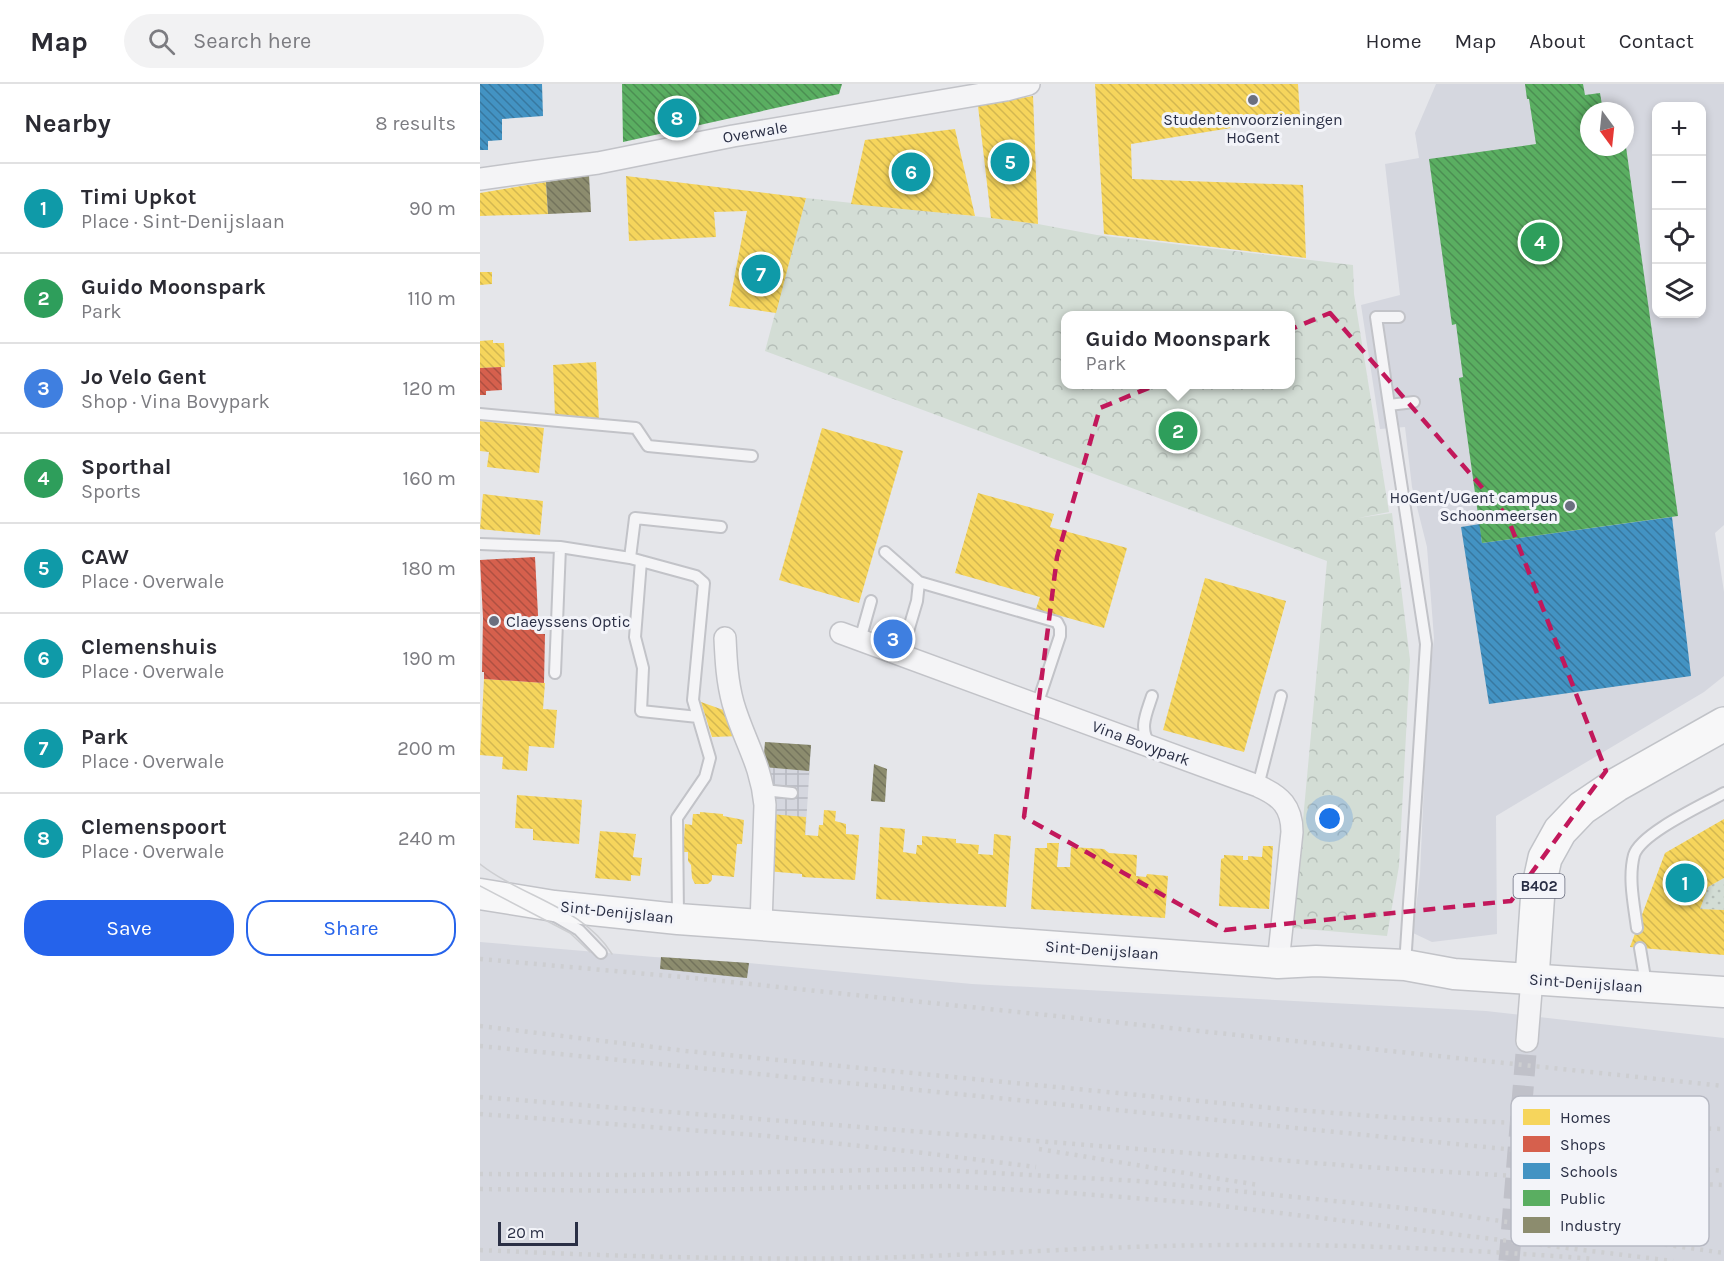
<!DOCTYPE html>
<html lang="en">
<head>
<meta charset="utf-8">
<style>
	:root { --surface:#fff; --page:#f2f2f3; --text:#2b2b33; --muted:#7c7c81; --line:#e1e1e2; --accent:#2563eb }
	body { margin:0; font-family:Karla,sans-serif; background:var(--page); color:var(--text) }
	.controls { position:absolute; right:18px; top:18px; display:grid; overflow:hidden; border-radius:12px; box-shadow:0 3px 9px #0003 }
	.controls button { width:54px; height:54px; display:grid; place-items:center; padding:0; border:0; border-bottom:2px solid var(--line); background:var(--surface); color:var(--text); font:30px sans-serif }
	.compass { position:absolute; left:1100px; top:18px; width:54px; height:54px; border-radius:50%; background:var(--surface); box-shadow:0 3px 9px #0003; rotate:165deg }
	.scale { position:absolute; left:18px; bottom:15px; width:80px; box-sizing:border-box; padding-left:6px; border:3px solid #2a2f45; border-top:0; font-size:16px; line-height:21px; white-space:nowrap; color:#2a2f45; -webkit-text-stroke:4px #f3f4f9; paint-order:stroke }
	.you { position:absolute; left:850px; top:735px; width:21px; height:21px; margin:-15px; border:4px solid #fff; border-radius:50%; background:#1a73e8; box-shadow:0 0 0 9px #1a73e833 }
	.badge { display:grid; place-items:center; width:39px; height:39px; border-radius:50%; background:var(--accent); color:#fff; font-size:20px; font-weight:700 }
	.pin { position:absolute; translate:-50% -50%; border:3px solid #fff; box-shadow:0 2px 6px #0006 }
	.popup { position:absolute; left:581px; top:227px; width:234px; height:78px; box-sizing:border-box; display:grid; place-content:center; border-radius:12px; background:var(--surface); filter:drop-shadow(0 2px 4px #0005); font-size:20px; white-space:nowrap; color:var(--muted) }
	.popup b { font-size:22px; color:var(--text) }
	.popup::after { content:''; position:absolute; left:50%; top:100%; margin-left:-12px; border:12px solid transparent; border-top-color:var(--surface) }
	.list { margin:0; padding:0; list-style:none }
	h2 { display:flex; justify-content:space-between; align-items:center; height:78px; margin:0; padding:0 24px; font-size:26px }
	h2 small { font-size:20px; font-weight:400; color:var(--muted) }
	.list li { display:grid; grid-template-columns:39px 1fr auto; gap:18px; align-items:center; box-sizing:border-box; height:90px; padding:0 24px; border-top:2px solid var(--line) }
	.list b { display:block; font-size:22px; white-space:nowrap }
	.list p { margin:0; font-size:20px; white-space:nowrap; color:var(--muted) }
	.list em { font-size:20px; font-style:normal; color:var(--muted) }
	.actions { display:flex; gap:12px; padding:18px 24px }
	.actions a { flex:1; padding:14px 0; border:2px solid var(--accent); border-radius:24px; text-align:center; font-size:21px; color:var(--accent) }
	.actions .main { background:var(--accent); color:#fff }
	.icon { flex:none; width:33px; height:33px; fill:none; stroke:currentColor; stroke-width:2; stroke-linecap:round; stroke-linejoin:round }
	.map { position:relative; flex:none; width:1244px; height:1177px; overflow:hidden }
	header { display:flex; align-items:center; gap:36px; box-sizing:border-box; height:84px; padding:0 30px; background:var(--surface); border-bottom:2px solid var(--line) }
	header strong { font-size:28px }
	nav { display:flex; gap:33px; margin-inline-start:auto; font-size:21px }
	.search { width:420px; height:54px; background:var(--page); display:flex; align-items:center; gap:15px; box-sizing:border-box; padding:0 21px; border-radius:33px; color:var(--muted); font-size:22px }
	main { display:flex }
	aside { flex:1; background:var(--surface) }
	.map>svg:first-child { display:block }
	.built { fill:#d5d7df; fill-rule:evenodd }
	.industrial { fill:url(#industrial-grid) }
	.park { fill:url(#park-crowns); fill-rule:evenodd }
	.garden { fill:url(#garden-dots) }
	.homes { fill:url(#homes-back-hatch) }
	.shops { fill:url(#shops-back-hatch) }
	.schools { fill:url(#schools-back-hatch) }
	.public { fill:url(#public-back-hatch) }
	.industry { fill:url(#industry-back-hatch) }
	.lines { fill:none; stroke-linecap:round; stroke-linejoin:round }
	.street-tunnel { stroke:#c0c1c9; stroke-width:21; stroke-dasharray:21 10; stroke-linecap:butt }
	.lane-casing { stroke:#c2c3c8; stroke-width:14 }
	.street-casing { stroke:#c2c3c8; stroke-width:24 }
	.secondary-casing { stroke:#c2c3c8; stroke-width:33 }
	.primary-casing { stroke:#c1c3c8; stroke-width:36 }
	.lane { stroke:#f4f4f6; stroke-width:10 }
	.street { stroke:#f4f4f6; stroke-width:21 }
	.secondary { stroke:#f7f7f8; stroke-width:30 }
	.primary { stroke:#f7f7f8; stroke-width:33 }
	.tram { stroke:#cdced1; stroke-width:1.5 }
	.rail { stroke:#cdced1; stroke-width:4.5; stroke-dasharray:3 6; stroke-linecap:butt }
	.marked { fill:none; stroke:#c2185b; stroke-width:4.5; stroke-dasharray:12 8; stroke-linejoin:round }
	.poi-dot { fill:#6b6f7f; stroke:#f3f4f9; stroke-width:2 }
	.labels { text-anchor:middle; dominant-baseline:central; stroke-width:6; stroke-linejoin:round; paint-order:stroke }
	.shield { fill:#f3f4f9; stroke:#666a7b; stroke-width:1.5 }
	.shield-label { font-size:15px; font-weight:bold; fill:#2a2f45 }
	.poi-label { font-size:16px; fill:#2a2f45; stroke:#f3f4f9 }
	.street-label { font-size:16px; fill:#2a2f45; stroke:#f3f4f9 }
	.key { fill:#f3f4f9; stroke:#b7b9c3; stroke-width:1.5 }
	.key-label { font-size:16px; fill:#2a2f45 }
</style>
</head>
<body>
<header>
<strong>Map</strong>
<div class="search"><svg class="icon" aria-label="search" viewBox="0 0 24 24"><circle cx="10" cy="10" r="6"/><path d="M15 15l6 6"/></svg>Search here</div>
<nav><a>Home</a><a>Map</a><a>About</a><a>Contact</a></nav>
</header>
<main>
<aside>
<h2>Nearby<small>8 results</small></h2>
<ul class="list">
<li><span class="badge" style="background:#0f9aa8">1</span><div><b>Timi Upkot</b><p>Place · Sint-Denijslaan</p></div><em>90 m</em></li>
<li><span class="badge" style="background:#2e9e5b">2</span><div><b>Guido Moonspark</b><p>Park</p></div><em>110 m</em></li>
<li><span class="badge" style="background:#3f7fe0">3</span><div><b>Jo Velo Gent</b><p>Shop · Vina Bovypark</p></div><em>120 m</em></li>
<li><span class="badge" style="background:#2e9e5b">4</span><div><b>Sporthal</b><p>Sports</p></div><em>160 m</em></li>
<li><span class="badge" style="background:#0f9aa8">5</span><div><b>CAW</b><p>Place · Overwale</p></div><em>180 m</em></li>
<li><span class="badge" style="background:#0f9aa8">6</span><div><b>Clemenshuis</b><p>Place · Overwale</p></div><em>190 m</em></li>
<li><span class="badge" style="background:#0f9aa8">7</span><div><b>Park</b><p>Place · Overwale</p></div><em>200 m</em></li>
<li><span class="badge" style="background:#0f9aa8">8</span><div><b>Clemenspoort</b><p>Place · Overwale</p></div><em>240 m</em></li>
</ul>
<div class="actions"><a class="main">Save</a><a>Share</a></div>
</aside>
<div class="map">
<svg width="1244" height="1177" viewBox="0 0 1244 1177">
	<defs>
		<pattern id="industrial-grid" width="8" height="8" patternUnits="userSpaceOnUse" patternTransform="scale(1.5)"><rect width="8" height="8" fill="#d5d7df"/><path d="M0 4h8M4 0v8" fill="none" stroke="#b7b9c1"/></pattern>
		<pattern id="park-crowns" width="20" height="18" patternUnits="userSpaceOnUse" patternTransform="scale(1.5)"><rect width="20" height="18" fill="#d3ddd5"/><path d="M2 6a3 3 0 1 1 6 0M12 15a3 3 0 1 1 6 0" fill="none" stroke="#b5beb8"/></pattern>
		<pattern id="garden-dots" width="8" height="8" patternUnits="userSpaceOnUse" patternTransform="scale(1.5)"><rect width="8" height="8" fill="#d3ddd5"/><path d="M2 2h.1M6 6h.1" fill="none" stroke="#b5beb8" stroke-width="1.8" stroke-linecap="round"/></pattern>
		<pattern id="homes-back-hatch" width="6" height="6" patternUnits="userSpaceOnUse" patternTransform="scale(1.5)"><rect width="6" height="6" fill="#f6d55c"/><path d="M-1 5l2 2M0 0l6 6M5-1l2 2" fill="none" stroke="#d3b751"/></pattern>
		<pattern id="shops-back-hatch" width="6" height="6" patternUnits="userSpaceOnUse" patternTransform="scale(1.5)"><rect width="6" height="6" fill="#d6604d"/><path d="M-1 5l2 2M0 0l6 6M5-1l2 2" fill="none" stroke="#ae5042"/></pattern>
		<pattern id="schools-back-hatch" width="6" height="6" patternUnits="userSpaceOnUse" patternTransform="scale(1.5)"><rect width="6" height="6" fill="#4393c3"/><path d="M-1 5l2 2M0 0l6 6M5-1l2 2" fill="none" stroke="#3878a0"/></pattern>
		<pattern id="public-back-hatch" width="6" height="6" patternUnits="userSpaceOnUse" patternTransform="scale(1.5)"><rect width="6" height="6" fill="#5aae61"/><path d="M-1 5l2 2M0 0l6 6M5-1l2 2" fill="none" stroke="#4b8e52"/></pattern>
		<pattern id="industry-back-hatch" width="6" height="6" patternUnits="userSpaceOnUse" patternTransform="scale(1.5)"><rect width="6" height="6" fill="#8c8c6e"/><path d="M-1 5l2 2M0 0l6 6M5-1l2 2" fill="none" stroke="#73735c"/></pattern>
	</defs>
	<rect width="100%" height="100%" fill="#e5e6ea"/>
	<path class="built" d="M 956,0 L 1244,0 L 1244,441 L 1235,449 L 1244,508 L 1244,592 L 1224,608 L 1016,732 L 1017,850 L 952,858 L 933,849 L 940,790 L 948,611 L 954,554 L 947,463 L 932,403 L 925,343 L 900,345 L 881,221 L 920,211 L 905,80 L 939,74 L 935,49 ZM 1176,22 L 1222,22 L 1222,230 L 1176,230 ZM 1109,27 L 1145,27 L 1145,63 L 1109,63 Z
		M 0,858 L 174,873 L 269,879 L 492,900 L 1006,927 L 1244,954 L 1244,1177 L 0,1177 Z"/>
	<path class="industrial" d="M 285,658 L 331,661 L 325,757 L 288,755 L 283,683 Z"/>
	<path class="park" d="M 326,114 L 511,134 L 558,140 L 617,151 L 873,181 L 874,210 L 909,428 L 878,434 L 912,429 L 930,576 L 919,782 L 907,852 L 813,844 L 847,477 L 285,267 ZM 586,232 L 810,232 L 810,300 L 586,300 Z"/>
	<path class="garden" d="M 1244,794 L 1244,826 L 1220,825 L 1228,803 Z"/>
	<path class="homes" d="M 615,0 L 818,0 L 820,33 L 651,60 L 652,95 L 823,101 L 826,174 L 624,150 Z
		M 553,12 L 558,140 L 511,134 L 498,22 Z
		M 475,45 L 495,132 L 371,120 L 385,56 Z
		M 146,92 L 326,114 L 296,229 L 249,222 L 267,127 L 234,128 L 236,153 L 149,157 Z
		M 66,98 L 68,130 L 0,132 L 0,109 Z
		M 0,188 L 12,188 L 12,200 L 0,201 Z
		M 13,256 L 13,259 L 24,259 L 25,283 L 0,284 L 0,257 Z
		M 116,278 L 119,336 L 75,332 L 73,281 Z
		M 0,337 L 64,344 L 59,389 L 7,383 L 9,368 L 0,367 Z
		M 342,344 L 423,367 L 379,519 L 299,496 Z
		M 498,409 L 574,430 L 570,443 L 647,464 L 624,544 L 556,525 L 560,513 L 475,489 Z
		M 3,410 L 63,417 L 60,451 L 0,445 Z
		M 725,494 L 806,517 L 764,668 L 683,646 Z
		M 4,595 L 65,599 L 63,625 L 77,626 L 74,664 L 49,662 L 47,687 L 22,685 L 23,673 L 0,671 Z
		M 221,618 L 249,628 L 260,652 L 232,653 Z
		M 37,711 L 102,716 L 99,760 L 53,756 L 53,745 L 35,744 Z
		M 344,726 L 356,727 L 355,737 L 366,740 L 366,750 L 379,751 L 375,796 L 322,793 L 322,790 L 286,787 L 290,730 L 326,733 L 325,751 L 338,752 L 339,741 L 343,741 Z
		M 220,728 L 243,730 L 243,732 L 264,736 L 262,760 L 257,760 L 254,793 L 232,791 L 232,796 L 228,800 L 215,800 L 212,794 L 211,781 L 208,777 L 208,768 L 203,768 L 205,740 L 212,741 L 213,730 L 220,730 Z
		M 1244,735 L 1244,794 L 1228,803 L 1220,825 L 1244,826 L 1244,871 L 1150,863 L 1185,769 Z
		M 400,743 L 425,745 L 423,768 L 436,770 L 437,761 L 442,761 L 442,752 L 476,755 L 476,759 L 499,761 L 498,770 L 513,771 L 514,750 L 531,752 L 526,823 L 396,815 Z
		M 120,747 L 156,750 L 153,773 L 162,774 L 160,792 L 151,791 L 151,797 L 115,794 Z
		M 567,759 L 579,759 L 577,783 L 590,783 L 591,763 L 624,765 L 629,769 L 657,771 L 656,792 L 666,793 L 667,790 L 688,792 L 685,834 L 551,825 L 555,764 L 567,764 Z
		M 783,762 L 793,762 L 789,825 L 739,822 L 741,775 L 744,774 L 744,771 L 763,772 L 763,776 L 768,776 L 768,772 L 782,773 Z"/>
	<path class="shops" d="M 21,283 L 22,306 L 6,307 L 6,311 L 0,311 L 0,284 Z
		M 55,473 L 59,550 L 65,550 L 64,599 L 4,595 L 4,588 L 2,588 L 3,534 L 0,476 Z"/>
	<path class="schools" d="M 0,0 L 62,0 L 63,32 L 22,35 L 22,56 L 8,57 L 8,66 L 0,66 Z
		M 1192,433 L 1211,592 L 1009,620 L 981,443 L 1000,440 L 1002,459 Z"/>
	<path class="public" d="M 142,0 L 362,0 L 359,10 L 143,58 Z
		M 1045,0 L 1103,0 L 1105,11 L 1120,9 L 1123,27 L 1109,27 L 1109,63 L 1146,63 L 1198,432 L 1002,459 L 979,294 L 983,293 L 976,240 L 972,241 L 949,75 L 1056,60 L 1049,15 L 1047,15 Z"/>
	<path class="industry" d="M 109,91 L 111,128 L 68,130 L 66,98 Z
		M 285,658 L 331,661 L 329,687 L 283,683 Z
		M 394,680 L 407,685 L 405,718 L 391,717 Z
		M 181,873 L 269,879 L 267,894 L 180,885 Z"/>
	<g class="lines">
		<path class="street-tunnel" d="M 1029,1177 L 1047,957"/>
		<defs>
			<path id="lane" d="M 909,321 L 896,233 L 919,233
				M 0,330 L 156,344 L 168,362 L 272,372
				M 0,460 L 80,463 L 150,474 L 216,492 L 224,499 L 213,616 L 230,674 L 225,693 L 197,734 L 198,832
				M 405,468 L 439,498 L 437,517 L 421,571
				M 150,474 L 155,434 L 241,443
				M 161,477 L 155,553 L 163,584 L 161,627 L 218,633
				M 439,498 L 577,538 L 580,544 L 580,552 L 557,621
				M 380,556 L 391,517
				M 75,589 L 80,463
				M 670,660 C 658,645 667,628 672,612
				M 778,702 L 801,612
				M 284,706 L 312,709
				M 75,832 L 99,846 L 121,869
				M 1157,844 C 1154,821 1148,794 1154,771 C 1161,749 1223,721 1244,709
				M 1160,864 L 1166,900
				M 925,881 L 946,560 L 909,321 L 934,318"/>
			<path id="street" d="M 0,95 L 118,79 L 253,52 L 526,6 L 549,0
				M 361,549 L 778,702 C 801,712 812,723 812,748 L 798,879
				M 245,554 C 246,576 247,597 253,619 C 264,657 281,679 285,721 L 281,841
				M 1047,957 L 1052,894"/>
			<path id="secondary" d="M 0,810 L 74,822 L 198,835 L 798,879 L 836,877 L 925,881 L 974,890 L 1244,908"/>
			<path id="primary" d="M 1052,894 L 1058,806 L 1065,774 L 1080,747 L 1102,724 L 1136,701 L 1244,640"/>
		</defs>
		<use href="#lane" class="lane-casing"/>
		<use href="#street" class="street-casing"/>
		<use href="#secondary" class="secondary-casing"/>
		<use href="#primary" class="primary-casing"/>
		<use href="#lane" class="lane"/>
		<use href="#street" class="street"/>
		<use href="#secondary" class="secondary"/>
		<use href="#primary" class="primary"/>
		<path class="tram" d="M 0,780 C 42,813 103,823 132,870
			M 0,802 L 90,849 L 110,868"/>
		<path class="rail" d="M 0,875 L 213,894 L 1244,1002
			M 0,942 L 206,967 L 802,1025 L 920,1034 L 1059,1040 L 1244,1045
			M 0,962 L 1244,1087
			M 0,1013 L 886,1083 L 1103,1096 L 1244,1101
			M 0,1030 L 288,1052 L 436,1068 L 556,1083
			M 559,1065 L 778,1101
			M 1154,1086 L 1198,1093
			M 0,1090 L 148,1091 L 443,1085 L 658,1097 L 953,1127
			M 0,1105 L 144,1107 L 468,1102 L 577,1108 L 718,1119 L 1193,1177
			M 944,1126 L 1244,1169
			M 0,1166 C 129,1172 258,1176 387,1174 C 510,1171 633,1161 757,1161 C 876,1160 996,1166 1115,1175"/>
	</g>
	<path class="marked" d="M 850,229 L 1027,432 L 1126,687 L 1031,817 L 745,846 L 544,733 L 577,473 L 620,324 Z"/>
	<g class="poi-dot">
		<circle cx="773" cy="16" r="6"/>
		<circle cx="1090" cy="422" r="6"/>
		<circle cx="14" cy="537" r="6"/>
	</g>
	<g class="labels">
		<rect class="shield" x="1033.5" y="790" width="51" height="24" rx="4.5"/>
		<g class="shield-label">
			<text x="1059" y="802">B402</text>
		</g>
		<g class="poi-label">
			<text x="773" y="35">Studentenvoorzieningen<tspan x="773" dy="18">HoGent</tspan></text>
			<text x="1078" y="413" text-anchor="end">HoGent/UGent campus<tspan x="1078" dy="18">Schoonmeersen</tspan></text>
			<text x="26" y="537" text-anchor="start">Claeyssens Optic</text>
		</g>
		<g class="street-label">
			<text transform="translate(275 48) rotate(-10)">Overwale</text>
			<text transform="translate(661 659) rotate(20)">Vina Bovypark</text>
			<text transform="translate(137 828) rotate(6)">Sint-Denijslaan</text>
			<text transform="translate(622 866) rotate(4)">Sint-Denijslaan</text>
			<text transform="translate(1106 899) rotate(4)">Sint-Denijslaan</text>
		</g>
	</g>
	<rect x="1031" y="1012" width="198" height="150" rx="9" class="key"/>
	<rect x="1043" y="1025" width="27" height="16" fill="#f6d55c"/>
	<rect x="1043" y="1052" width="27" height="16" fill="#d6604d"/>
	<rect x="1043" y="1079" width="27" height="16" fill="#4393c3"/>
	<rect x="1043" y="1106" width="27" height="16" fill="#5aae61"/>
	<rect x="1043" y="1133" width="27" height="16" fill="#8c8c6e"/>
	<g class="key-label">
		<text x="1080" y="1039">Homes</text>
		<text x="1080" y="1066">Shops</text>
		<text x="1080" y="1093">Schools</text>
		<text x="1080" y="1120">Public</text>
		<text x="1080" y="1147">Industry</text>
	</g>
</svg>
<div class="controls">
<button>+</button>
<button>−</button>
<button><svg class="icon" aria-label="locate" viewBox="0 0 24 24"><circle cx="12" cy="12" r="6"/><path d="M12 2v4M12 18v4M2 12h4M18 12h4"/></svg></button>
<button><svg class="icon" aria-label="layers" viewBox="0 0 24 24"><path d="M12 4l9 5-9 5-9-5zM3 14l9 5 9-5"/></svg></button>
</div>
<svg class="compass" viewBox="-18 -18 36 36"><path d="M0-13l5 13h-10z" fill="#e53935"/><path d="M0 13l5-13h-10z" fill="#7c7c81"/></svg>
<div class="scale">20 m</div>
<div class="you"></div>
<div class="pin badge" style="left:1205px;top:799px;background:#0f9aa8">1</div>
<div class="pin badge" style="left:698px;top:347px;background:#2e9e5b">2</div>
<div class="popup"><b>Guido Moonspark</b>Park</div>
<div class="pin badge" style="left:413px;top:555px;background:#3f7fe0">3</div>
<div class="pin badge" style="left:1060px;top:158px;background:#2e9e5b">4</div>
<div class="pin badge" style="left:530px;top:78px;background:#0f9aa8">5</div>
<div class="pin badge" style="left:431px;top:88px;background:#0f9aa8">6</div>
<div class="pin badge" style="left:281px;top:190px;background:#0f9aa8">7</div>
<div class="pin badge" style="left:197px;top:34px;background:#0f9aa8">8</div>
</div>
</main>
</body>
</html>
